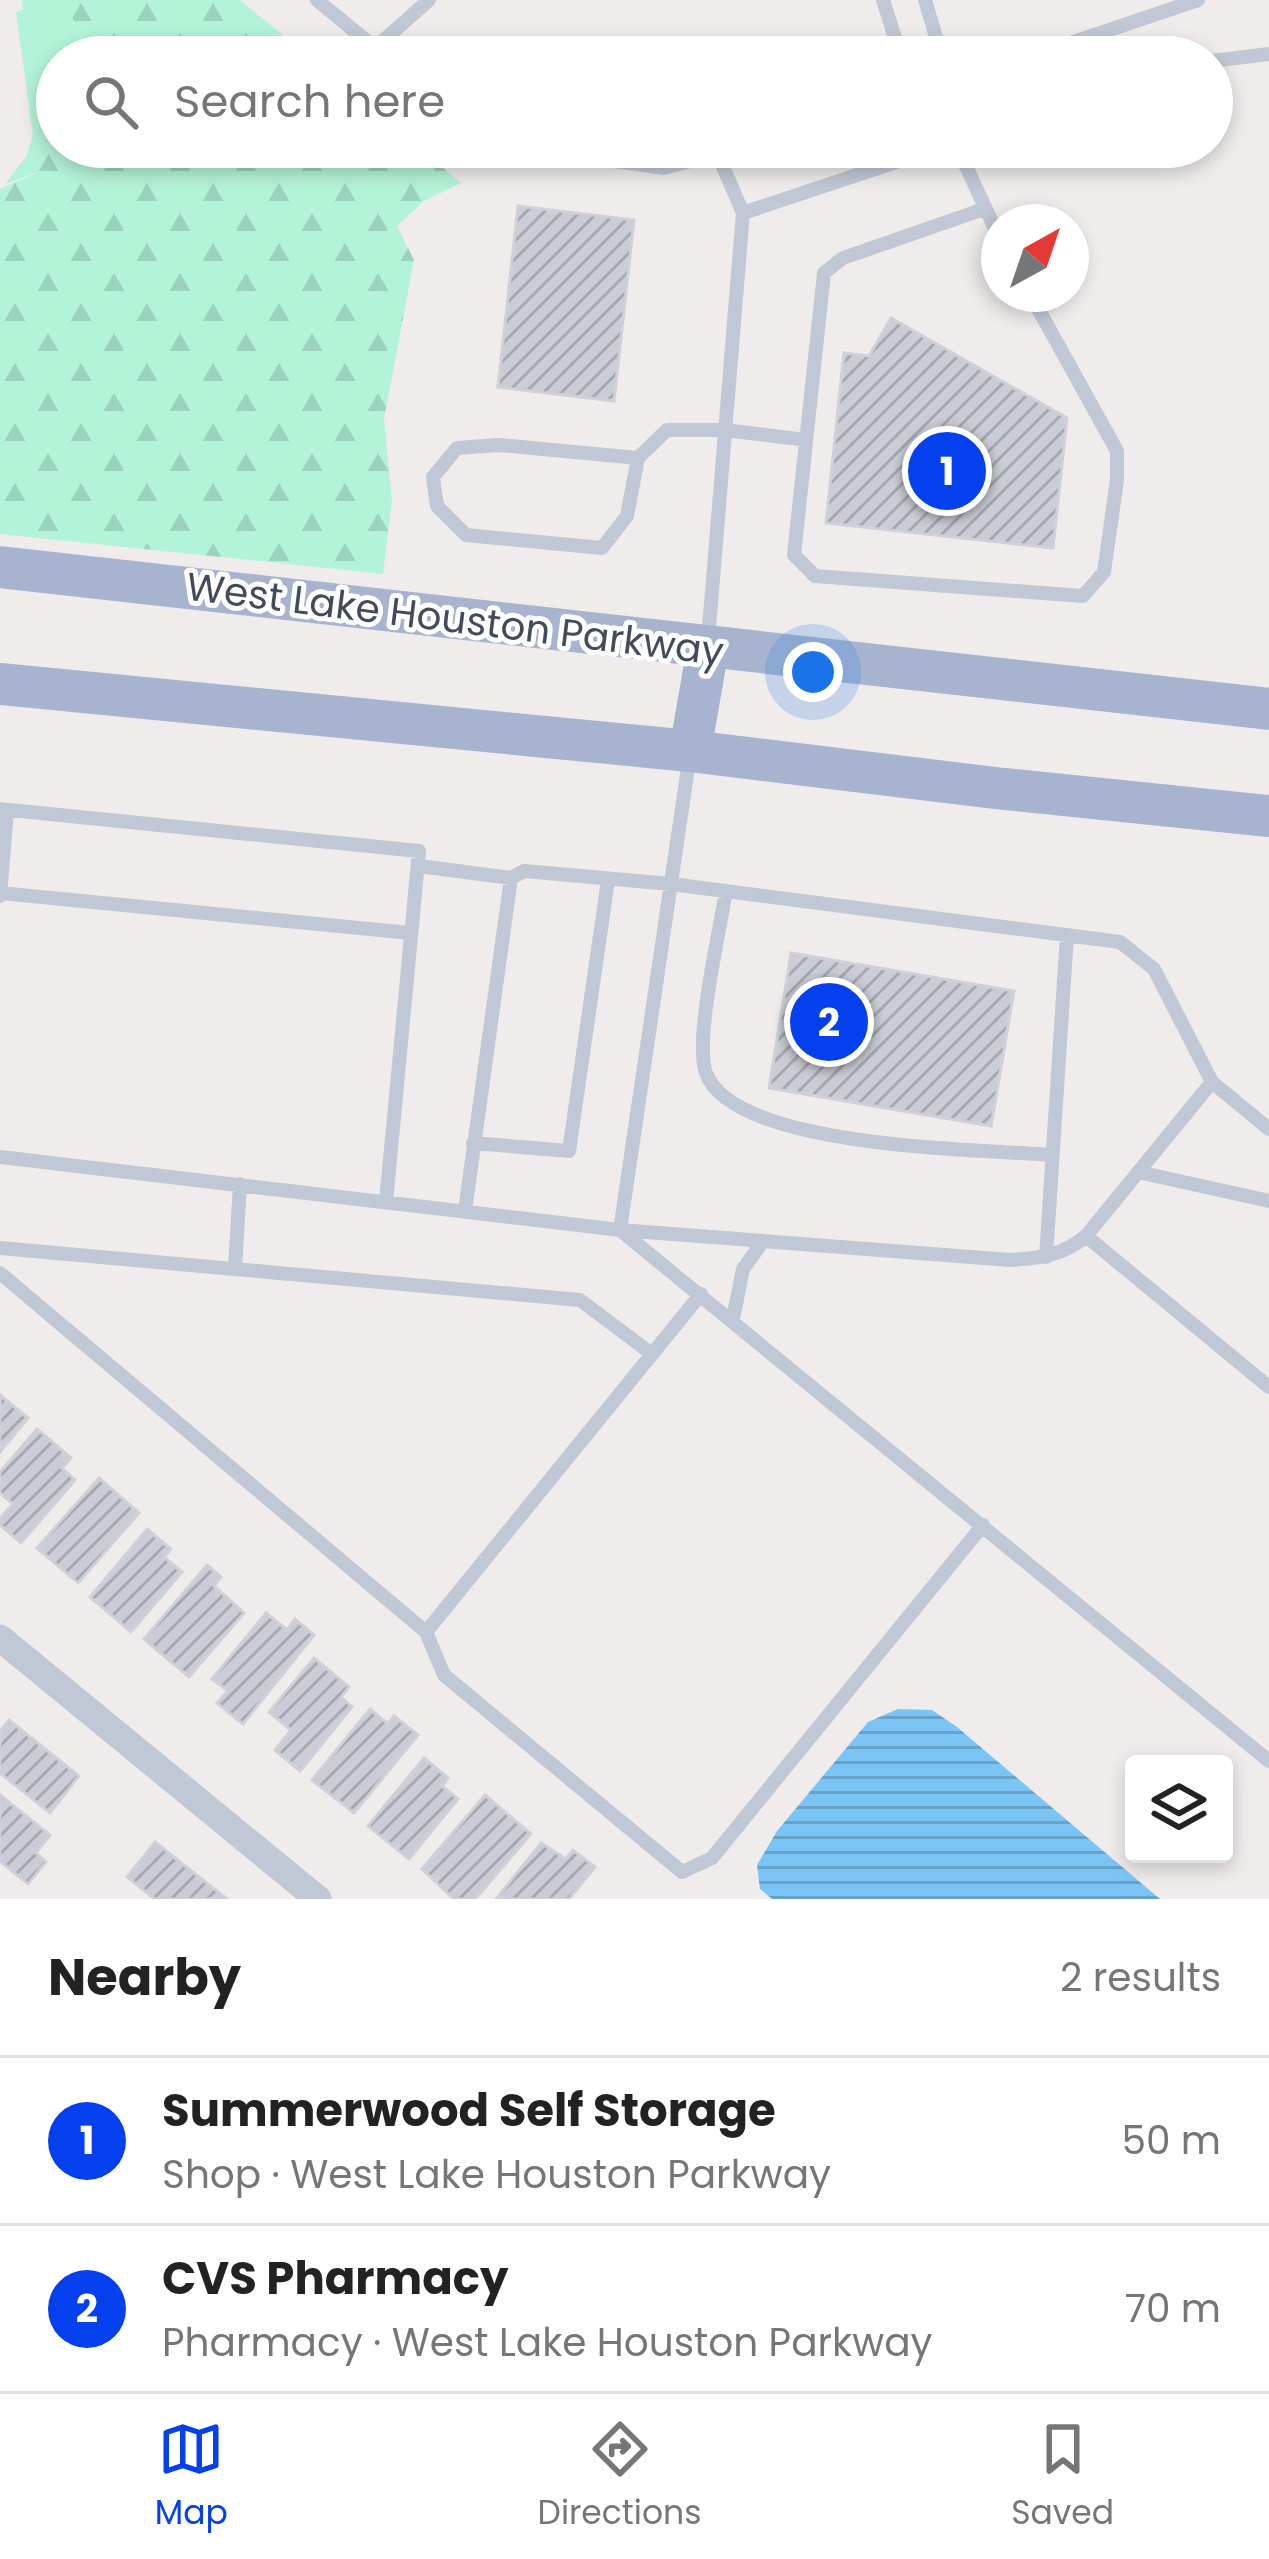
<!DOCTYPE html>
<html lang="en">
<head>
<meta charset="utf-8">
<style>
	:root { --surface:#fff; --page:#f6f6f6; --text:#222; --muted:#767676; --line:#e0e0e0; --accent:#0540ef }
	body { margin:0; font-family:Poppins,sans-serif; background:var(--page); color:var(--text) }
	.controls { position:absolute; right:36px; bottom:36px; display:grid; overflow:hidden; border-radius:12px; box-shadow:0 6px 18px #0003 }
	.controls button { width:108px; height:108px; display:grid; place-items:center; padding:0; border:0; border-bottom:3px solid var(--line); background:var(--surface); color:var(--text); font:60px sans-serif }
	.compass { position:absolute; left:981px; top:204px; width:108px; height:108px; border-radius:50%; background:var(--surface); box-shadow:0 6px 18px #0003; rotate:40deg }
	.you { position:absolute; left:813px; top:672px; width:42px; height:42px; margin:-30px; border:9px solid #fff; border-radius:50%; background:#1a73e8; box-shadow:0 0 0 18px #1a73e833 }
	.badge { display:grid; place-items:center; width:78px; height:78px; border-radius:50%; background:var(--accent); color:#fff; font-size:39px; font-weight:700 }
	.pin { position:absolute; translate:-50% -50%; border:6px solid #fff; box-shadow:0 3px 12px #0006 }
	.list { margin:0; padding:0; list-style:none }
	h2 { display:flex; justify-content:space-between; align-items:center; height:156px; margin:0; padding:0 48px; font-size:51px }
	h2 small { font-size:39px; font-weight:400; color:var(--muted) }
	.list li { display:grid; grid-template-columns:78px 1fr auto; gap:36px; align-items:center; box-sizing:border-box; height:168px; padding:0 48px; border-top:3px solid var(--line) }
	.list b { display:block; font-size:45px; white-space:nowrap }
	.list p { margin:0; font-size:39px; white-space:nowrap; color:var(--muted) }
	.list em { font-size:39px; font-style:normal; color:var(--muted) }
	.icon { flex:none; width:66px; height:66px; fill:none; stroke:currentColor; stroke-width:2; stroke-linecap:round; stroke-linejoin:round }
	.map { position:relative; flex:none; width:1269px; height:1899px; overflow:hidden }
	.search { position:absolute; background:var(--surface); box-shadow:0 6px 18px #0003; left:36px; right:36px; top:36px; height:132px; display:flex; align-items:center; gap:30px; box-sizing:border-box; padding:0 42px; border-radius:66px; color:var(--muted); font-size:45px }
	.sheet { height:492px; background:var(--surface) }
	nav { display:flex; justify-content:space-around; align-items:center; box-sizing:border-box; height:168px; border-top:3px solid var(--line); background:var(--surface); font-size:33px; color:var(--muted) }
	nav a { display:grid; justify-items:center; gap:6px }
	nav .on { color:var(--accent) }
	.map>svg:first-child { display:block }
	.grass { fill:#b3f3d8 }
	.forest { fill:url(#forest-firs) }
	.water { fill:url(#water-rules) }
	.building { fill:url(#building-hatch); stroke:#cfd0d9; stroke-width:3 }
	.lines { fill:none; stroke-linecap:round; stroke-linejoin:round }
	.lane { stroke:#c0c8d5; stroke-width:14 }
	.street { stroke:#c0c8d5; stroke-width:27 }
	.primary { stroke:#a8b4cf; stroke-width:42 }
	.labels { text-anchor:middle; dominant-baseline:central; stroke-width:10; stroke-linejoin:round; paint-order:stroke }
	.street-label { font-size:39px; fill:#424b5b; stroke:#fff }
</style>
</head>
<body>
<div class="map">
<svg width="1269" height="1899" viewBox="0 0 1269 1899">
	<defs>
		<pattern id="forest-firs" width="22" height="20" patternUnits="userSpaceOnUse" patternTransform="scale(3)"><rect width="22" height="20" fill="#b3f3d8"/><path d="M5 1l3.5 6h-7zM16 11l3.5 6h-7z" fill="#9bd2bc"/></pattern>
		<pattern id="water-rules" width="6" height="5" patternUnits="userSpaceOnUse" patternTransform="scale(3)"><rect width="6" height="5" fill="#7bc5f5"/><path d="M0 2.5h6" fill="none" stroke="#66a2c9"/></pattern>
		<pattern id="building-hatch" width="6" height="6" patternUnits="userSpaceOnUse" patternTransform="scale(3)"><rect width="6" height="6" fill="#cbccd5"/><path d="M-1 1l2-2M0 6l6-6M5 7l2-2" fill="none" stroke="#a6a8b0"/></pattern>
	</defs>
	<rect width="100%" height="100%" fill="#efeceb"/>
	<path class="grass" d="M 22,0 L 66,0 L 87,57 L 57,57 L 57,140 L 38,172 L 5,184 L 26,157 L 33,135 L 16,12 L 23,10 Z"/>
	<path class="forest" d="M 66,0 L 240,0 L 310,57 L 87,57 Z
		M 57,140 L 57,147 L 418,147 L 461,183 L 424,201 L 397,226 L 414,260 L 384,419 L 392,500 L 383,574 L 0,534 L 0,189 L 38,172 Z"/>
	<path class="water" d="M 898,1709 L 932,1710 L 957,1727 L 1160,1899 L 772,1899 L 760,1889 L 757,1865 L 777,1831 L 868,1722 Z"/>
	<path class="building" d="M 518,206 L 634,220 L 614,401 L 498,387 Z
		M 891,318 L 1067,418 L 1053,548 L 826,523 L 844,353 L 869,356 Z
		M 791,953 L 1014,991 L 991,1126 L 769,1088 Z
		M 0,1395 L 28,1418 L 0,1452 Z
		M 37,1429 L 71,1458 L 62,1468 L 75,1480 L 21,1543 L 0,1525 L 0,1518 L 13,1504 L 0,1493 L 0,1472 Z
		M 99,1478 L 139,1513 L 78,1583 L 37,1548 Z
		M 147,1529 L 171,1549 L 164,1557 L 182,1572 L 131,1632 L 90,1597 Z
		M 207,1565 L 221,1577 L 214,1586 L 244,1613 L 189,1677 L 144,1639 Z
		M 266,1613 L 287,1630 L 295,1619 L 314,1635 L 243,1724 L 217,1703 L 228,1691 L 212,1679 Z
		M 314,1658 L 349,1687 L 341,1697 L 352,1707 L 300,1771 L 275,1750 L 291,1730 L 269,1712 Z
		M 370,1709 L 388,1724 L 394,1716 L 418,1735 L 354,1813 L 312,1780 Z
		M 9,1720 L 79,1776 L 50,1813 L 0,1773 L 0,1731 Z
		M 424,1758 L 448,1778 L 442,1786 L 458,1799 L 409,1859 L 368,1826 Z
		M 0,1795 L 50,1835 L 36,1853 L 46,1862 L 28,1884 L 0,1861 Z
		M 485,1795 L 531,1834 L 475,1899 L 454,1899 L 422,1869 Z
		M 155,1842 L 227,1899 L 155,1899 L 127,1877 Z
		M 541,1843 L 566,1859 L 573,1850 L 595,1867 L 569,1899 L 496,1899 Z"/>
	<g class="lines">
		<path class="lane" d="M 317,0 L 386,57
			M 883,0 L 901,57
			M 925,0 L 942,57
			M 375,48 L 429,0
			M 1029,57 L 1198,0
			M 1212,61 L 1269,54
			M 516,147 L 664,168 L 741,147
			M 957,147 L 999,237
			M 984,209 L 843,258 L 824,273 L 794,555 L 815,576 L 1083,596 L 1104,572 L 1117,480 L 1117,451 L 1030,294
			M 743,213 L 941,147
			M 638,458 L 499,445 L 457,448 L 433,477 L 437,506 L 466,535 L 602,548 L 627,516 L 638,458 L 667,430 L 725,430 L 806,440
			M 708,640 L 743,213 L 717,153
			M 0,809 L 419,851 L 386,1202
			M 419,866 L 511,878
			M 726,891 C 720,930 694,1040 706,1073 C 734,1149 981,1149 1052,1155
			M 0,893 L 410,933
			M 0,896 L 7,810
			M 473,1143 L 569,1151 L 608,880
			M 0,1157 L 620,1230 L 1010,1260 C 1041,1258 1062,1256 1086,1236 L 1212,1082
			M 1138,1172 L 1269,1201
			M 465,1211 L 511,878 L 524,871 L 671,884 L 1120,942 L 1154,969 L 1212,1082 L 1269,1129
			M 620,1230 L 1269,1761
			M 620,1230 L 690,754
			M 1086,1236 L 1269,1387
			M 0,1248 L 580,1300 L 652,1354
			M 1046,1257 L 1067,935
			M 235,1269 L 240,1184
			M 0,1273 L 426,1632
			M 701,1294 L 426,1632 L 444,1675 L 682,1872 L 712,1858 L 983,1525
			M 733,1319 L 743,1269 L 763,1241"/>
		<path class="street" d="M 0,1638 L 318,1899"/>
		<path class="primary" d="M 0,567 L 1269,709
			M 0,684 L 690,751 L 995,788 L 1269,816
			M 690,751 L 708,648"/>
	</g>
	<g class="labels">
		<g class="street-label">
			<text transform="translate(455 619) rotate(7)">West Lake Houston Parkway</text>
		</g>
	</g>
</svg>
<div class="controls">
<button><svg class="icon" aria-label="layers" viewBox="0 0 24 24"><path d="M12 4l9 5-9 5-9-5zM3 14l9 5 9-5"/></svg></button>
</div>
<svg class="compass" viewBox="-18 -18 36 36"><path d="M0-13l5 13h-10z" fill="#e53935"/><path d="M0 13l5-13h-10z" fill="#767676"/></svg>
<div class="you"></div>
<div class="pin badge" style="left:947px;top:471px">1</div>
<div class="pin badge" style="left:829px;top:1022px">2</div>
<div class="search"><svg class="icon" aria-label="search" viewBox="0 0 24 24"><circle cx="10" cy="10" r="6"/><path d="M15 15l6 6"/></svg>Search here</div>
</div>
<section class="sheet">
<h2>Nearby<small>2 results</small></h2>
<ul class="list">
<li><span class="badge">1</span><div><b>Summerwood Self Storage</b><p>Shop · West Lake Houston Parkway</p></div><em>50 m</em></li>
<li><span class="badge">2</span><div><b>CVS Pharmacy</b><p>Pharmacy · West Lake Houston Parkway</p></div><em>70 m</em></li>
</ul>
</section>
<nav>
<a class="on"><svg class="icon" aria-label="map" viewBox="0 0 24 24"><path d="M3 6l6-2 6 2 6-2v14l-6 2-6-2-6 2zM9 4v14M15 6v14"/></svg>Map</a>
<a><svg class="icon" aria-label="directions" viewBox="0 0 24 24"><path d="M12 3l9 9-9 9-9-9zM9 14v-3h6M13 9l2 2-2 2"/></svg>Directions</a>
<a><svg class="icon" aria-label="saved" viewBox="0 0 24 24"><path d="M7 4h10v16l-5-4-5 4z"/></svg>Saved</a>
</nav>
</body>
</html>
